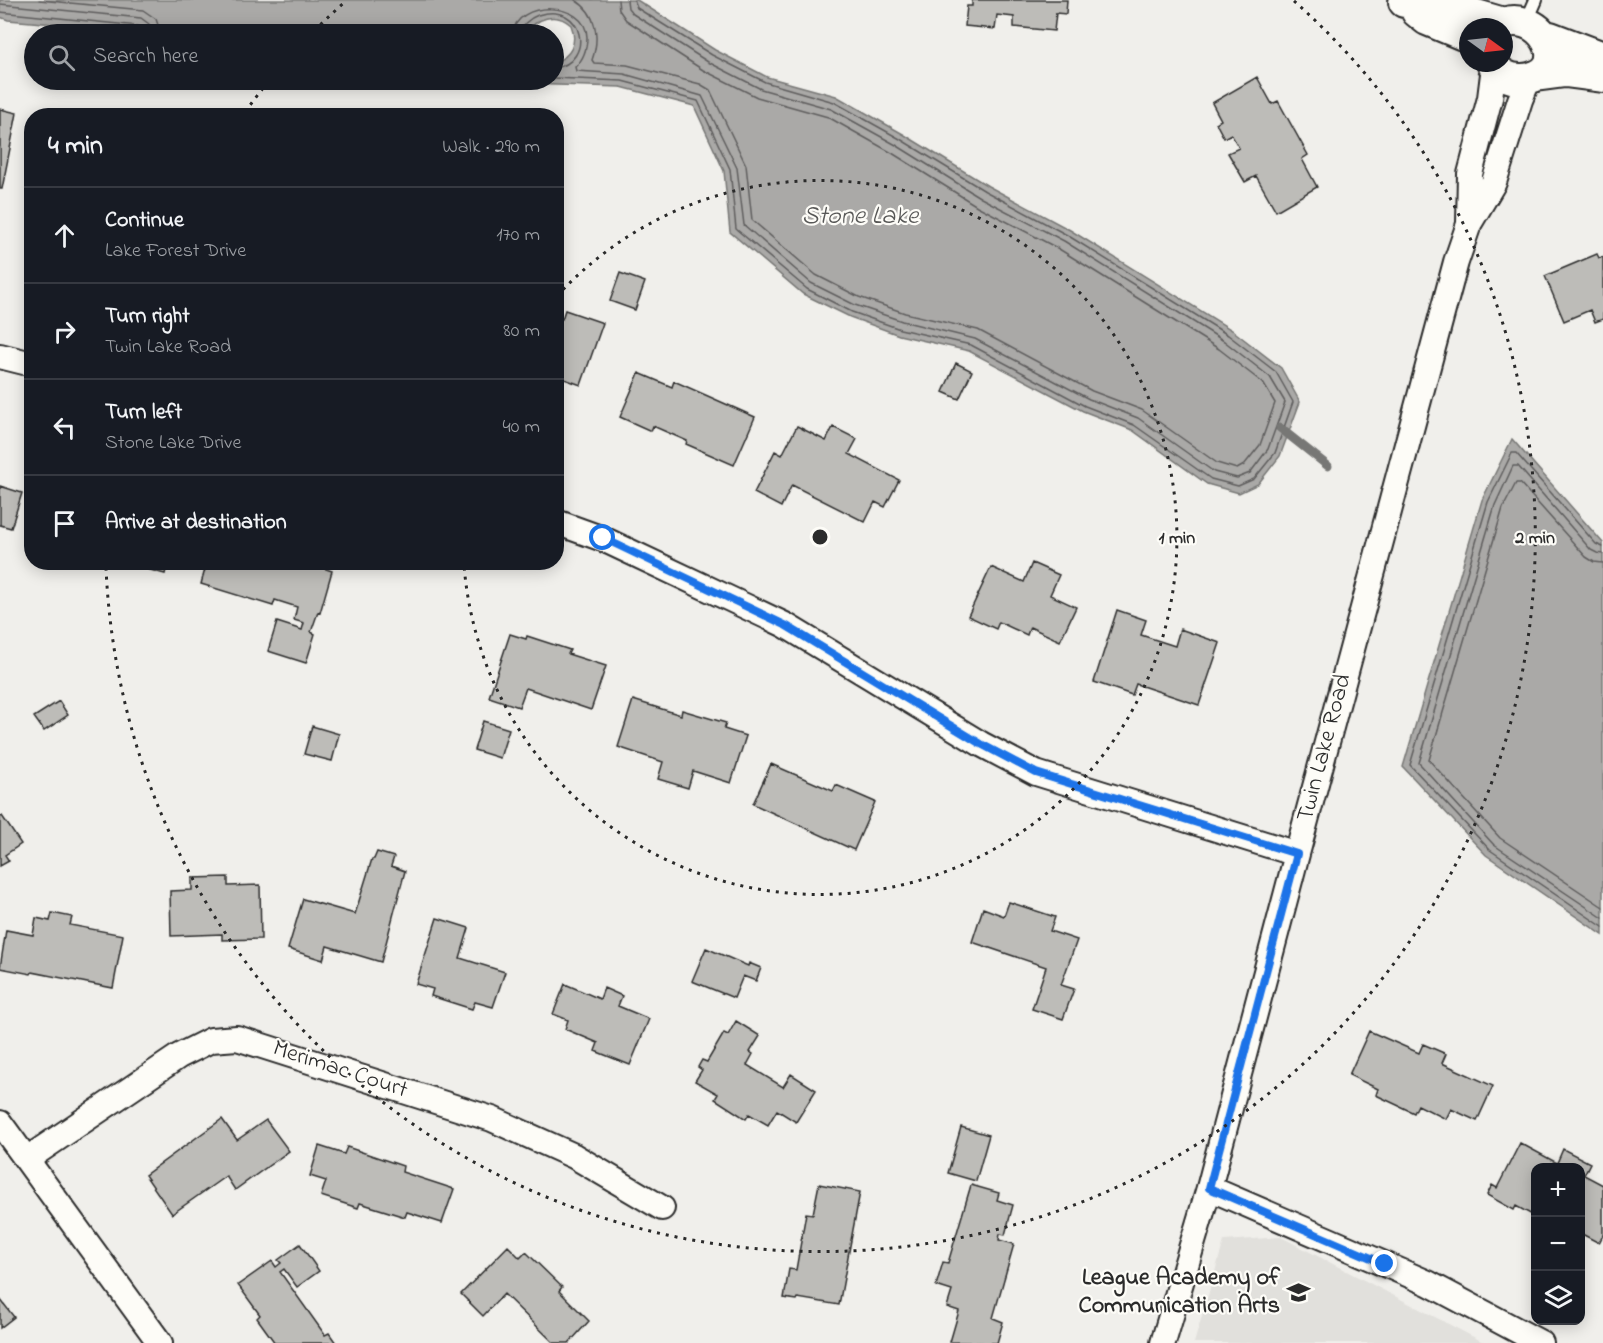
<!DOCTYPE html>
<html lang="en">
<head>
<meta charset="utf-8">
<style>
	:root { --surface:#171b24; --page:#242831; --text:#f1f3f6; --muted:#9ea1a6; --line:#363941 }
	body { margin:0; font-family:"Indie Flower",sans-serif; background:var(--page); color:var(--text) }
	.controls { position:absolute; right:18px; bottom:18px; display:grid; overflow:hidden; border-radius:12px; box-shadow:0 3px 15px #0003 }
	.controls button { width:54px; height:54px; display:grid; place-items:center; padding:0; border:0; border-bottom:2px solid var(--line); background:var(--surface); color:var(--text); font:30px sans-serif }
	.compass { position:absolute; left:1459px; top:18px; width:54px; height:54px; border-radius:50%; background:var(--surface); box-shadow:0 3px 15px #0003; rotate:105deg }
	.stop { position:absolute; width:18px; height:18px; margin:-14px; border:4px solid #1a73e8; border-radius:50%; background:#fff }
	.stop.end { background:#1a73e8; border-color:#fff; box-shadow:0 2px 6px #0008 }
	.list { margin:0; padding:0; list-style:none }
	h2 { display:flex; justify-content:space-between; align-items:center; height:78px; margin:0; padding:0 24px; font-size:26px }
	h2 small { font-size:20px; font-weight:400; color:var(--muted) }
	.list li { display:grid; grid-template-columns:39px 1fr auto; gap:18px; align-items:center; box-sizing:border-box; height:96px; padding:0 24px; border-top:2px solid var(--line) }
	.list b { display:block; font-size:22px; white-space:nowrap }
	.list p { margin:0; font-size:20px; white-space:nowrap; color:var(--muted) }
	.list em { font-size:20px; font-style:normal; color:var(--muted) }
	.icon { flex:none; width:33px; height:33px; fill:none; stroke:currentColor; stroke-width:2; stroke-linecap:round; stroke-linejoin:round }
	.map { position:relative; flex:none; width:1603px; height:1343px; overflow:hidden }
	.search { position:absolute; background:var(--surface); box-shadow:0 3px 15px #0003; left:24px; top:24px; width:540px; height:66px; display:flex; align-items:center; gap:15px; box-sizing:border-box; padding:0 21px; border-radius:33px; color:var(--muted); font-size:22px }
	.panel { position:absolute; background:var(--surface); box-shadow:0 3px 15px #0003; left:24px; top:108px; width:540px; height:462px; border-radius:24px }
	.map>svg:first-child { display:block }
	.built { fill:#e1e0dc }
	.water { fill:#aaa9a7; stroke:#777775; stroke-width:1.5 }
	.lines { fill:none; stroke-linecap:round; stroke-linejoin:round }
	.shore { stroke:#5e5d5d; stroke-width:1.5 }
	.stream { stroke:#777775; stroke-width:9 }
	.building { fill:#bdbcb8; stroke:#2b2b2b; stroke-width:1.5 }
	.service-casing { stroke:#2b2b2b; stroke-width:16 }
	.minor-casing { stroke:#2b2b2b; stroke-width:28 }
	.tertiary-casing { stroke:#2b2b2b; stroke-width:34 }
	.service { stroke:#fdfcf7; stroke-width:12 }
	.minor { stroke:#fdfcf7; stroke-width:24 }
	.tertiary { stroke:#fdfcf7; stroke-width:30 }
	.route { stroke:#1a73e8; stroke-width:8 }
	.ring { fill:none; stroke:#2b2b2b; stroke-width:3; stroke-dasharray:3 6 }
	.labels { text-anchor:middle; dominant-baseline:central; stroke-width:4.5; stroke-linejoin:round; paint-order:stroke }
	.street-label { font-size:24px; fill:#2b2b2b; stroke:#fdfcf7 }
	.poi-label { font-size:24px; font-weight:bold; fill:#2b2b2b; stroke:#fdfcf7; text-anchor:end }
	.water-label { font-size:26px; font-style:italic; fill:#575756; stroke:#fdfcf7 }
	.centre { fill:#2b2b2b; stroke:#fdfcf7; stroke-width:3 }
	.ring-label { font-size:18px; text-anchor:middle; font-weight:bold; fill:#2b2b2b; stroke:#fdfcf7; stroke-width:4.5; stroke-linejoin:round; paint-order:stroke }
</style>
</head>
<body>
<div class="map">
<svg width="1603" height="1343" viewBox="0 0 1603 1343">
	<rect width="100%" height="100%" fill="#f0efeb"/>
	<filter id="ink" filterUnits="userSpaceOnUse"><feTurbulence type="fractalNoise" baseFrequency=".0167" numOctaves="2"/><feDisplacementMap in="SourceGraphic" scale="12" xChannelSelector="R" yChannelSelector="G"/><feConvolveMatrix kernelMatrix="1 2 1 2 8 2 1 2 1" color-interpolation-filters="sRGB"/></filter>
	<g filter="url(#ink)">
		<path class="built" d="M 1281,1237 L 1485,1343 L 1194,1343 L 1224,1241 Z"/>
		<path class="water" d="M 0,0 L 637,0 L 715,50 L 767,77 L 836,96 L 903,134 L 988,186 L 1070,230 L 1232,330 L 1281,368 L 1300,402 L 1280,456 L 1258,484 L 1239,493 L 1207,484 L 1132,430 L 1083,411 L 969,351 L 899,335 L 850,317 L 803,294 L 730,232 L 724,171 L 694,106 L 621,87 L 392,80 L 554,80 L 554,62 C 571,57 578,43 571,25 C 556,11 535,18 526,34 L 171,34 L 8,20 L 0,17 Z
			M 1512,439 L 1603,543 L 1603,935 L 1486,855 L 1403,767 L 1482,500 Z"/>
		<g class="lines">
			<path class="shore" d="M 39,0 L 143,10 L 156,19 L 161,34
				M 575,0 C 597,13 600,38 592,60 L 594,63 L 627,65 L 700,84 L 710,90 L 746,165 L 752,220 L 816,275 L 859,297 L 905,313 L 978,330 L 1092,391 L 1142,410 L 1217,463 L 1237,469 L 1244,465 L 1260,445 L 1275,403 L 1263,383 L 1219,349 L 1059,249 L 977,206 L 892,153 L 828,117 L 757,97 L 703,70 L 626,20 L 619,10 L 618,0
				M 0,4 L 141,18 L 149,24 L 152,34
				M 0,12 L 138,26 L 143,28 L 145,34
				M 513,34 C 515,0 586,0 587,37 C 587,49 584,59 575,67 L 576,71 L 624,74 L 702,96 L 737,168 L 744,225 L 811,283 L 855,305 L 902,321 L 975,339 L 1089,399 L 1138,418 L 1214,472 L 1237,478 L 1250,473 L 1268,449 L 1285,402 L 1270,377 L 1224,341 L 1064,241 L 981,198 L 896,145 L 831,109 L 761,89 L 708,62 L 633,14 L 628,8 L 627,0
				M 520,34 C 521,25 530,18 538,15 C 585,0 595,63 554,68
				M 554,78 L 622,81 L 698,101 L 730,169 L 736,229 L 807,289 L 852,312 L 900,329 L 971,345 L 1085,406 L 1134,425 L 1211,479 L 1238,486 L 1254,479 L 1275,453 L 1293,402 L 1276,372 L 1228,335 L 1067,235 L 985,191 L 900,139 L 834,102 L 765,82 L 712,55 L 637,8 L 634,0
				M 1603,547 L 1596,544 L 1516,453 L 1512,453 L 1488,502 L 1410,765 L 1490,850 L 1603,927
				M 1603,554 L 1597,553 L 1591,550 L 1518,466 L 1513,466 L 1495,505 L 1419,763 L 1494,845 L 1603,918
				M 1603,563 L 1594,562 L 1586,557 L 1520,483 L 1516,483 L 1503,508 L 1429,760 L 1500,838 L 1603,907"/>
			<path class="stream" d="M 1280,428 L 1328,466"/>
		</g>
		<path class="building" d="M 972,0 L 1067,0 L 1066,14 L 1056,13 L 1054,31 L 1014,27 L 1014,17 L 997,15 L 995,29 L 965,26 L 967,6 L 972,6 Z
			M 1257,77 L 1272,104 L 1278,101 L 1308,155 L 1302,159 L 1317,187 L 1276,211 L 1256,176 L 1245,182 L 1228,153 L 1239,148 L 1231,134 L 1224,138 L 1216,123 L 1221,120 L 1212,103 Z
			M 0,109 L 17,113 L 2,189 L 0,189 Z
			M 1597,254 L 1599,258 L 1603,257 L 1603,319 L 1595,322 L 1590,310 L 1564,321 L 1545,276 Z
			M 620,273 L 645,282 L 635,310 L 610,301 Z
			M 565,310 L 603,323 L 581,385 L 556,376 L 556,317 L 562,319 Z
			M 956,363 L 972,371 L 959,399 L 943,392 Z
			M 639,373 L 672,387 L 674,381 L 755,417 L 734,465 L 686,444 L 687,441 L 653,426 L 651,431 L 620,417 Z
			M 797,426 L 826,441 L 833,427 L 857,439 L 849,454 L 899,480 L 885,507 L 875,502 L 865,522 L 792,485 L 781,507 L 754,493 L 775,451 L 782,455 Z
			M 0,486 L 22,493 L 11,528 L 0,525 Z
			M 121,562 L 168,562 L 165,574 Z
			M 207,562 L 306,562 L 332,571 L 320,613 L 318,612 L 311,632 L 315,634 L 306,663 L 268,651 L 277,622 L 302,630 L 304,623 L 294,620 L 297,607 L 275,600 L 273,606 L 201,584 Z
			M 1032,563 L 1059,575 L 1050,595 L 1076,607 L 1060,641 L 1030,627 L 1027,635 L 999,622 L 996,629 L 968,616 L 991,567 L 1024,582 Z
			M 1117,610 L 1146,620 L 1141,635 L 1175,646 L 1180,629 L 1220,643 L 1199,705 L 1136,684 L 1132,695 L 1094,682 Z
			M 510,634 L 526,639 L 527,636 L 570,650 L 568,654 L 606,666 L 591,710 L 526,688 L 519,707 L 489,697 Z
			M 633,700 L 681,715 L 682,710 L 726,723 L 724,729 L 746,736 L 731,783 L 693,771 L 688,788 L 658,779 L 663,762 L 618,747 Z
			M 59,701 L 68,715 L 44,731 L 34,717 Z
			M 483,721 L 509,729 L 500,758 L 474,750 Z
			M 312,726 L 339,734 L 332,761 L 304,754 Z
			M 771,764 L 833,791 L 836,785 L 875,802 L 854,850 L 753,804 Z
			M 2,816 L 21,844 L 5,855 L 9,861 L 0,866 L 0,817 Z
			M 377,852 L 394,857 L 391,866 L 405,871 L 381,962 L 327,946 L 323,960 L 288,949 L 303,899 L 355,914 L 372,859 L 374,859 Z
			M 228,877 L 228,886 L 260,885 L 261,939 L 222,940 L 222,934 L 171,936 L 170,891 L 192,890 L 192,878 Z
			M 1009,902 L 1055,917 L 1050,931 L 1077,940 L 1061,985 L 1074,989 L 1063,1019 L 1032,1009 L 1046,967 L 972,942 L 983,908 L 1004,916 Z
			M 52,913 L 72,917 L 70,925 L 123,935 L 113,988 L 32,972 L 31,974 L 0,968 L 6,930 L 33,935 L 36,918 L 50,921 Z
			M 437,918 L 469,928 L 460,958 L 505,972 L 493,1007 L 475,1002 L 472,1009 L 431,996 L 433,989 L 416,984 Z
			M 706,948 L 748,966 L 749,963 L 761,968 L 756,981 L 743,976 L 734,998 L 692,981 Z
			M 565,984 L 600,999 L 604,988 L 622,996 L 618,1006 L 649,1019 L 630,1065 L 595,1051 L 598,1043 L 565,1029 L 568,1020 L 553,1014 Z
			M 736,1021 L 760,1036 L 750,1052 L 753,1054 L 747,1065 L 783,1087 L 791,1074 L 816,1090 L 796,1122 L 777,1110 L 768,1125 L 749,1114 L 746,1119 L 715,1099 L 718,1094 L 695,1081 L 702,1070 L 698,1067 L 702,1060 L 707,1062 L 724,1033 L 728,1035 Z
			M 1369,1031 L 1419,1053 L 1423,1044 L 1446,1054 L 1442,1063 L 1493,1086 L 1477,1121 L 1451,1109 L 1446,1119 L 1418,1105 L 1414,1113 L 1376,1095 L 1378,1089 L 1349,1075 Z
			M 222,1119 L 237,1140 L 266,1120 L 289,1151 L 235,1190 L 226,1176 L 172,1214 L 145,1175 Z
			M 961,1127 L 989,1135 L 976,1181 L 948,1173 Z
			M 1520,1143 L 1557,1163 L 1563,1149 L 1590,1163 L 1584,1175 L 1603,1185 L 1603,1235 L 1599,1243 L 1580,1233 L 1580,1168 L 1536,1168 L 1536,1217 L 1516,1206 L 1514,1210 L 1487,1195 L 1492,1185 L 1497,1188 Z
			M 319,1146 L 344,1154 L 347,1147 L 403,1166 L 402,1172 L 454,1189 L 442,1223 L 407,1212 L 405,1217 L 360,1203 L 358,1208 L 321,1196 L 326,1181 L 310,1176 Z
			M 819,1184 L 860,1192 L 839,1305 L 798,1298 L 797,1300 L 784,1298 L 789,1269 L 796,1270 L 806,1213 L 813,1214 Z
			M 971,1185 L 999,1193 L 997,1200 L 1013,1205 L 1005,1235 L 1000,1234 L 999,1240 L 1014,1244 L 993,1318 L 1003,1322 L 997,1343 L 950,1342 L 959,1311 L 947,1307 L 952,1291 L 936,1286 L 943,1262 L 948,1263 Z
			M 300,1244 L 319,1271 L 297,1287 L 284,1269 L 280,1272 L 325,1335 L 329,1333 L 336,1343 L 275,1343 L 257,1318 L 260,1315 L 238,1285 L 272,1261 L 276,1267 L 281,1263 L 278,1260 Z
			M 508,1246 L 520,1258 L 526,1252 L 562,1287 L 559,1291 L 589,1321 L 569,1343 L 554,1343 L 504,1294 L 483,1316 L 461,1294 Z
			M 0,1299 L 14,1317 L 0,1328 Z"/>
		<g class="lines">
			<defs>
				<path id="service" d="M 1529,16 L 1536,0"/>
				<path id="minor" d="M 1469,223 L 1470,174 L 1490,98 L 1494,66
					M 0,356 L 32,364
					M 556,522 L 603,539 L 785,625 L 981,744 L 1036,773 L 1297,854
					M 0,1123 L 160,1343
					M 27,1159 L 179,1056 L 211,1040 L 237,1038 L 492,1119 L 574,1156 L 662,1208
					M 1209,1188 L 1428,1283 L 1541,1343
					M 1163,1343 L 1209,1188 L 1297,854 L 1456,262 L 1469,224 L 1494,182 L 1520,100 L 1529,78"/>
				<path id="tertiary" d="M 1404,2 L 1432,2 L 1500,22
					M 1417,12 L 1427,20 L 1468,37
					M 1550,37 L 1603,57
					M 1492,63 C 1499,74 1510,80 1523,79 C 1581,73 1538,0 1495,27
					M 1535,76 L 1565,72 L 1603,77"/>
			</defs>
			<use href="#service" class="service-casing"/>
			<use href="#minor" class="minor-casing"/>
			<use href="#tertiary" class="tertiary-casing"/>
			<use href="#service" class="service"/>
			<use href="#minor" class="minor"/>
			<use href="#tertiary" class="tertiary"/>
		</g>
	</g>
	<g class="lines" filter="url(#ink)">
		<path class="route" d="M 603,538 L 785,625 L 981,744 L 1036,773 L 1297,854 L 1209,1188 L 1385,1264"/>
	</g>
	<g class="ring">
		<path d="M557 296A357 357 0 1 1 464 565"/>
		<path d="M245 112A715 715 0 0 1 268 82M314 31A715 715 0 0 1 346 1M1294 1A715 715 0 1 1 106 568"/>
	</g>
	<defs>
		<symbol id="school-bare" viewBox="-9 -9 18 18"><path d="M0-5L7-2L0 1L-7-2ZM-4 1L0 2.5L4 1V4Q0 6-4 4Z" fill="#2b2b2b" stroke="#fdfcf7" stroke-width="2.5" paint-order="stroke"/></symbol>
	</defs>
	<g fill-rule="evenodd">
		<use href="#school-bare" x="1282" y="1276" width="33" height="33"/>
	</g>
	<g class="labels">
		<g class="street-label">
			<text transform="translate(1325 748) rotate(-75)">Twin Lake Road</text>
			<text transform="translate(340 1070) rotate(18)">Merimac Court</text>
		</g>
		<g class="poi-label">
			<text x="1280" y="1278">League Academy of<tspan x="1280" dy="28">Communication Arts</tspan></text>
		</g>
		<g class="water-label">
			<text x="860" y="217">Stone Lake</text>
		</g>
	</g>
	<circle cx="820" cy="537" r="9" class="centre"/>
	<g class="ring-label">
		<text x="1177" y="543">1 min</text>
		<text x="1535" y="543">2 min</text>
	</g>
</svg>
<div class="controls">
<button>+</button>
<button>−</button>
<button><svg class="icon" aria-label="layers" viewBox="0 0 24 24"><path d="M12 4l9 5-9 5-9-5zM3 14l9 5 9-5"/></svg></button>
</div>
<svg class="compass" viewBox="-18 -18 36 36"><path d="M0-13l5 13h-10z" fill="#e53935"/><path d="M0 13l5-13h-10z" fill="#9ea1a6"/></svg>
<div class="stop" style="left:603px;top:538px"></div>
<div class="stop end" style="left:1385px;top:1264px"></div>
<div class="search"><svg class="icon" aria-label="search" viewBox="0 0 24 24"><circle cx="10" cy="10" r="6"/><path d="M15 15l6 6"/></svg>Search here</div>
<section class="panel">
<h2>4 min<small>Walk · 290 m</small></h2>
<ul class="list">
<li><svg class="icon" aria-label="ahead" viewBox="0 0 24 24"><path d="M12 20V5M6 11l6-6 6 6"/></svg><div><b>Continue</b><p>Lake Forest Drive</p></div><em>170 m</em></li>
<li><svg class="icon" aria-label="right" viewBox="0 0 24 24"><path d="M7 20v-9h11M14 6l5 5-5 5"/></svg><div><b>Turn right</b><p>Twin Lake Road</p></div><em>80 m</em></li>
<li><svg class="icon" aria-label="left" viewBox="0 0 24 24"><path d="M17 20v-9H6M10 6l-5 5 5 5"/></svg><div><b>Turn left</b><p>Stone Lake Drive</p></div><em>40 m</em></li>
<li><svg class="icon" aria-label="arrive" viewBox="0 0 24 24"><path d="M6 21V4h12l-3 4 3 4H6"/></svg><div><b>Arrive at destination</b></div></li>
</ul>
</section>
</div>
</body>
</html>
